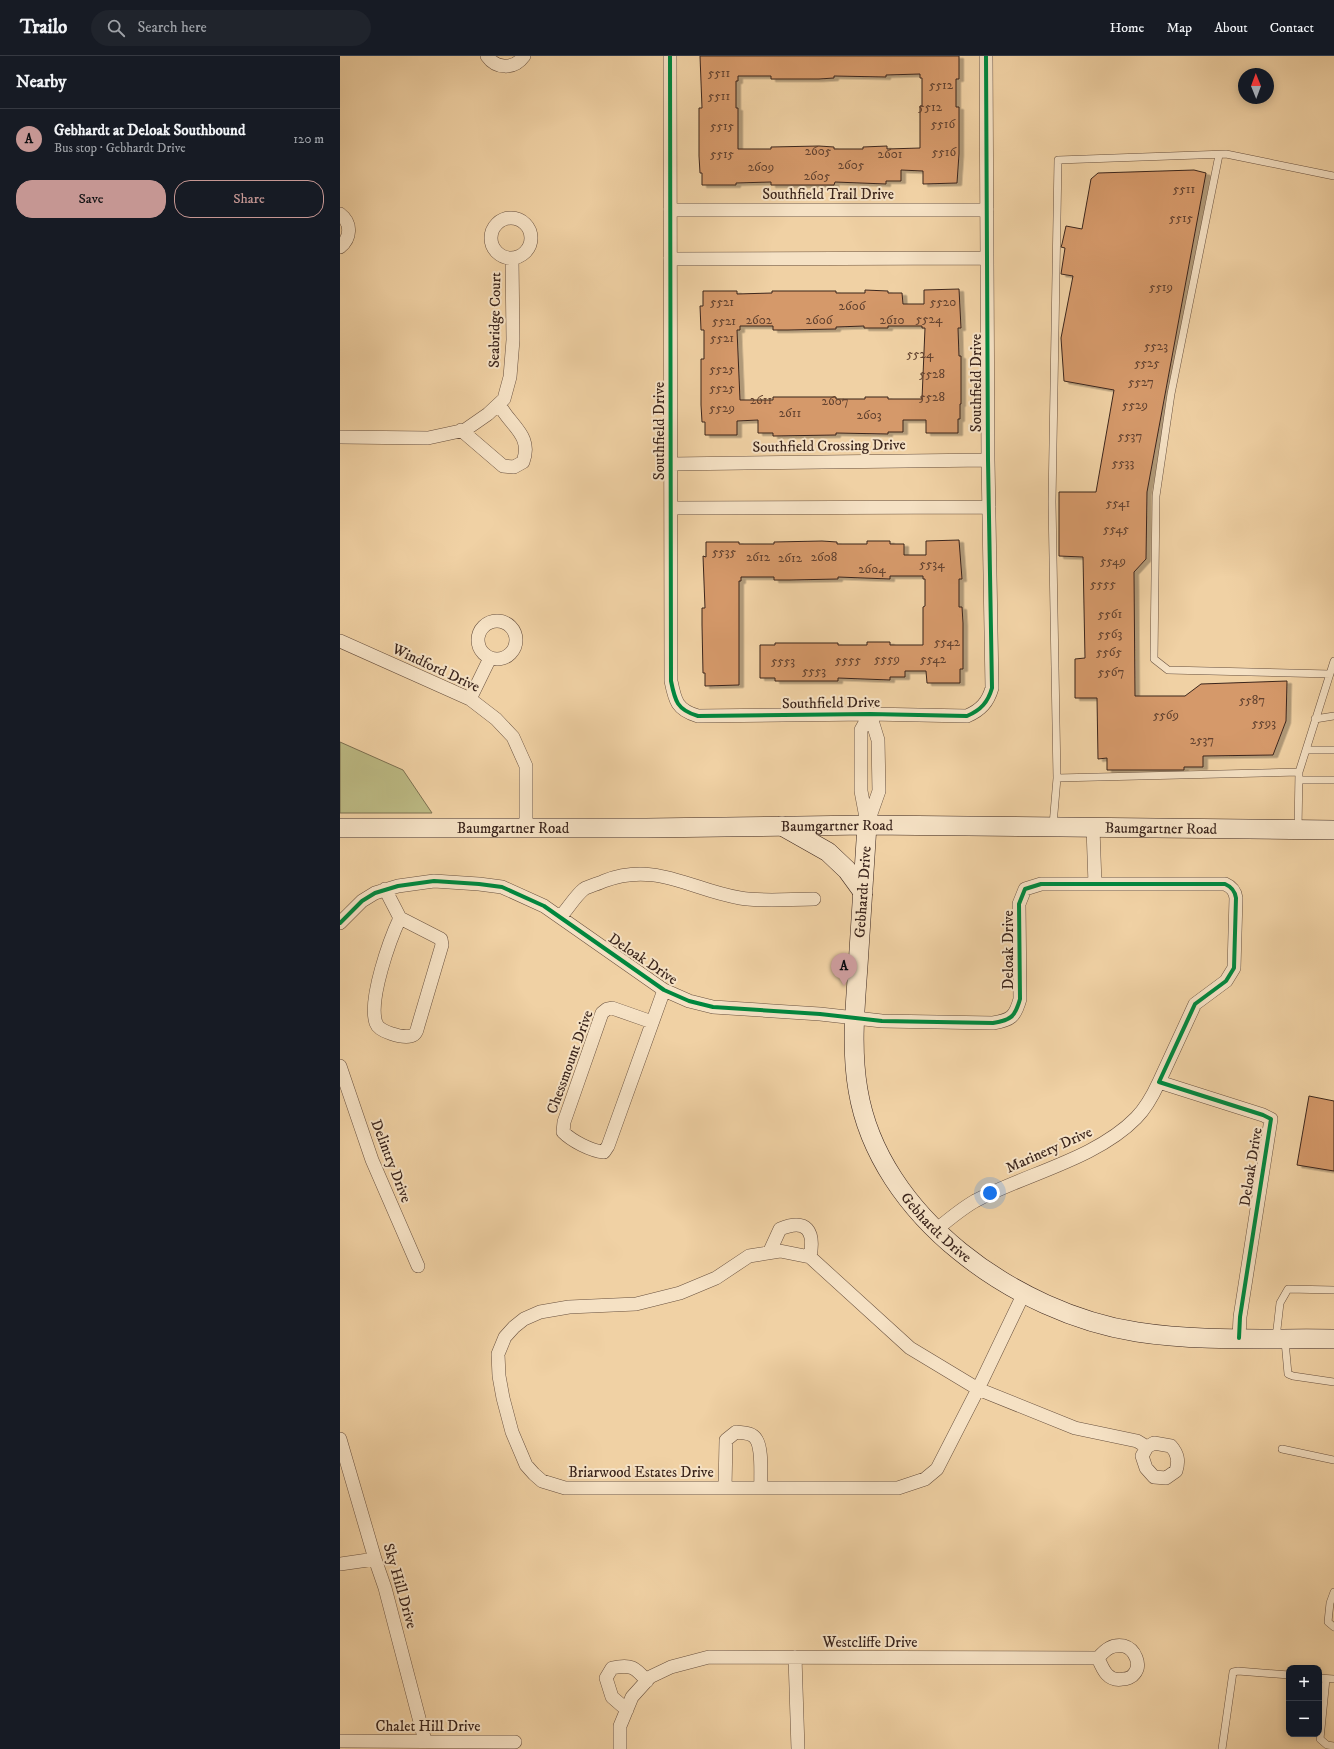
<!DOCTYPE html>
<html lang="en">
<head>
<meta charset="utf-8">
<style>
	:root { --surface:#171b24; --page:#20242c; --text:#f1f3f6; --muted:#9ea1a6; --line:#363941; --accent:#c59692 }
	body { margin:0; font-family:"IM FELL DW Pica",serif; background:var(--page); color:var(--text) }
	.controls { position:absolute; right:12px; bottom:12px; display:grid; overflow:hidden; border-radius:8px; box-shadow:0 2px 10px #0003 }
	.controls button { width:36px; height:36px; display:grid; place-items:center; padding:0; border:0; border-bottom:1px solid var(--line); background:var(--surface); color:var(--text); font:20px sans-serif }
	.compass { position:absolute; left:898px; top:12px; width:36px; height:36px; border-radius:50%; background:var(--surface); box-shadow:0 2px 10px #0003; rotate:359deg }
	.you { position:absolute; left:650px; top:1137px; width:14px; height:14px; margin:-10px; border:3px solid #fff; border-radius:50%; background:#1a73e8; box-shadow:0 0 0 6px #1a73e833 }
	.badge { display:grid; place-items:center; width:26px; height:26px; border-radius:50%; background:var(--accent); color:#111; font-size:13px; font-weight:700 }
	.pin { position:absolute; translate:-50% -33px; filter:drop-shadow(0 1px 2px #0008) }
	.pin::after { content:''; position:absolute; top:21px; width:14px; height:12px; background:inherit; clip-path:polygon(0 0,100% 0,50% 100%) }
	.list { margin:0; padding:0; list-style:none }
	h2 { display:flex; justify-content:space-between; align-items:center; height:52px; margin:0; padding:0 16px; font-size:17px }
	h2 small { font-size:13px; font-weight:400; color:var(--muted) }
	.list li { display:grid; grid-template-columns:26px 1fr auto; gap:12px; align-items:center; box-sizing:border-box; height:60px; padding:0 16px; border-top:1px solid var(--line) }
	.list b { display:block; font-size:15px; white-space:nowrap }
	.list p { margin:0; font-size:13px; white-space:nowrap; color:var(--muted) }
	.list em { font-size:13px; font-style:normal; color:var(--muted) }
	.actions { display:flex; gap:8px; padding:12px 16px }
	.actions a { flex:1; padding:9px 0; border:1px solid var(--accent); border-radius:16px; text-align:center; font-size:14px; color:var(--accent) }
	.actions .main { background:var(--accent); color:#111 }
	.icon { flex:none; width:22px; height:22px; fill:none; stroke:currentColor; stroke-width:2; stroke-linecap:round; stroke-linejoin:round }
	.map { position:relative; flex:none; width:994px; height:1693px; overflow:hidden }
	header { display:flex; align-items:center; gap:24px; box-sizing:border-box; height:56px; padding:0 20px; background:var(--surface); border-bottom:1px solid var(--line) }
	header strong { font-size:19px }
	nav { display:flex; gap:22px; margin-inline-start:auto; font-size:14px }
	.search { width:280px; height:36px; background:var(--page); display:flex; align-items:center; gap:10px; box-sizing:border-box; padding:0 14px; border-radius:22px; color:var(--muted); font-size:15px }
	main { display:flex }
	aside { flex:1; background:var(--surface) }
	.map>svg:first-child { display:block }
	.green { fill:#bcba84; stroke:#7c7050 }
	.building { fill:#d5996b; stroke:#3b251c; fill-rule:evenodd; filter:url(#shadow) }
	.lines { fill:none; stroke-linecap:round; stroke-linejoin:round }
	.lane-casing { stroke:#68503e; stroke-width:8 }
	.street-casing { stroke:#68503e; stroke-width:14 }
	.secondary-casing { stroke:#3b251c; stroke-width:20 }
	.lane { stroke:#f5e1c4; stroke-width:7 }
	.street { stroke:#f5e1c4; stroke-width:13 }
	.secondary { stroke:#f5e1c4; stroke-width:19 }
	.cycleway-casing { stroke:#f5e1c4; stroke-width:6 }
	.cycleway { stroke:#00873e; stroke-width:4 }
	.labels { text-anchor:middle; dominant-baseline:central; stroke-width:4; stroke-linejoin:round; paint-order:stroke }
	.number-label { font-size:13px; fill:#624230 }
	.street-label { font-size:15px; fill:#3b251c; stroke:#f5e1c4 }
</style>
</head>
<body>
<header>
<strong>Trailo</strong>
<div class="search"><svg class="icon" aria-label="search" viewBox="0 0 24 24"><circle cx="10" cy="10" r="6"/><path d="M15 15l6 6"/></svg>Search here</div>
<nav><a>Home</a><a>Map</a><a>About</a><a>Contact</a></nav>
</header>
<main>
<aside>
<h2>Nearby<small></small></h2>
<ul class="list">
<li><span class="badge">A</span><div><b>Gebhardt at Deloak Southbound</b><p>Bus stop · Gebhardt Drive</p></div><em>120 m</em></li>
</ul>
<div class="actions"><a class="main">Save</a><a>Share</a></div>
</aside>
<div class="map">
<svg width="994" height="1693" viewBox="0 0 994 1693">
	<defs>
		<filter id="shadow"><feDropShadow dx="4.5" dy="2.5" stdDeviation="0" flood-color="#0004"/></filter>
	</defs>
	<rect width="100%" height="100%" fill="#f0d1a4"/>
	<filter id="stains"><feTurbulence type="fractalNoise" baseFrequency=".005" numOctaves="4"/><feColorMatrix values="0 0 0 0 .2 0 0 0 0 .09 0 0 0 0 .02 0 0 0 .5 -.17"/></filter>
	<radialGradient id="worn" r=".72"><stop offset=".6" stop-color="#630" stop-opacity="0"/><stop offset="1" stop-color="#630" stop-opacity=".3"/></radialGradient>
	<path class="green" d="M 0,686 L 63,714 L 92,757 L 0,757 Z"/>
	<path class="building" d="M 360,0 L 619,0 L 619,23 L 616,23 L 616,51 L 619,51 L 619,98 L 617,127 L 583,128 L 583,115 L 561,114 L 561,125 L 546,125 L 546,128 L 495,126 L 494,129 L 431,129 L 431,126 L 396,127 L 396,129 L 362,129 L 362,117 L 360,117 L 359,100 L 359,52 L 362,52 ZM 580,18 L 580,22 L 582,22 L 582,50 L 580,50 L 580,92 L 547,93 L 547,90 L 523,91 L 523,93 L 494,93 L 494,91 L 479,90 L 431,91 L 431,93 L 398,93 L 398,52 L 396,52 L 396,25 L 398,25 L 398,20 L 431,20 L 431,23 L 479,23 L 494,22 L 494,20 L 546,21 L 546,19 Z
		M 854,114 L 866,117 L 807,436 L 806,503 L 794,516 L 795,640 L 845,640 L 861,628 L 947,625 L 946,665 L 933,699 L 863,700 L 863,711 L 844,711 L 844,714 L 767,714 L 767,702 L 758,703 L 757,642 L 735,642 L 735,603 L 745,602 L 743,501 L 719,500 L 719,436 L 756,436 L 774,334 L 724,325 L 721,282 L 733,220 L 721,218 L 725,192 L 721,191 L 722,188 L 726,170 L 742,173 L 751,123 L 758,117 Z
		M 619,233 L 621,272 L 618,272 L 619,300 L 621,300 L 621,348 L 620,348 L 620,363 L 618,363 L 618,377 L 586,377 L 586,364 L 563,364 L 563,376 L 548,376 L 548,378 L 496,377 L 496,379 L 433,380 L 433,377 L 418,377 L 418,364 L 397,365 L 397,379 L 365,379 L 365,366 L 362,366 L 361,349 L 361,303 L 364,303 L 364,274 L 361,274 L 360,250 L 363,250 L 363,235 L 397,235 L 397,238 L 432,237 L 432,235 L 496,235 L 496,237 L 525,237 L 525,234 L 548,235 L 548,237 L 562,237 L 563,248 L 584,248 L 584,234 ZM 400,270 L 433,270 L 433,274 L 448,274 L 496,273 L 496,271 L 524,270 L 524,272 L 548,272 L 548,270 L 582,270 L 582,272 L 585,272 L 582,343 L 548,343 L 548,341 L 525,341 L 525,343 L 496,343 L 496,341 L 433,341 L 433,344 L 400,344 L 397,274 L 400,274 Z
		M 619,484 L 622,523 L 619,523 L 619,551 L 622,551 L 623,567 L 623,613 L 620,613 L 620,627 L 587,627 L 586,615 L 565,615 L 565,621 L 550,621 L 550,624 L 498,622 L 498,625 L 435,625 L 435,622 L 420,622 L 420,589 L 435,589 L 435,587 L 498,587 L 498,589 L 527,589 L 527,586 L 550,586 L 550,589 L 583,589 L 583,551 L 585,550 L 585,523 L 583,523 L 583,520 L 550,520 L 550,523 L 498,521 L 498,523 L 450,524 L 434,524 L 434,521 L 401,521 L 401,525 L 399,525 L 399,629 L 365,630 L 365,617 L 363,617 L 362,569 L 362,552 L 365,552 L 363,500 L 366,501 L 366,486 L 399,486 L 399,488 L 434,488 L 434,486 L 482,485 L 497,486 L 497,488 L 527,488 L 527,485 L 550,485 L 550,488 L 564,488 L 564,499 L 586,499 L 586,485 Z
		M 969,1040 L 994,1045 L 994,1115 L 957,1109 Z"/>
	<g class="lines">
		<defs>
			<path id="lane" d="M 879,99 L 831,338 L 816,440 L 814,603 L 828,614 L 990,618
				M 975,663 L 994,660
				M 966,694 L 994,694
				M 717,722 L 959,716
				M 959,724 L 994,724
				M 713,769 L 717,722 L 712,446 L 718,104 L 886,98 L 994,120
				M 958,773 L 959,716 L 994,605
				M 936,1282 L 940,1247 L 948,1233 L 994,1234
				M 945,1285 L 948,1318 L 953,1320 L 994,1326
				M 942,1393 L 994,1404
				M 994,1536 L 990,1547 L 988,1566 L 994,1571
				M 979,1622 L 994,1623
				M 986,1623 L 980,1683 L 987,1689 L 994,1690
				M 882,1693 L 893,1616 L 898,1615 L 949,1619"/>
			<path id="street" d="M 147,0 C 156,13 174,14 184,0
				M 330,0 L 331,625 C 335,645 337,654 358,660 L 530,658 L 627,660 C 641,654 648,646 652,632 L 648,404 L 646,0
				M 330,154 L 647,154
				M 0,158 C 12,167 11,182 0,191
				M151 182a20 20 0 1 1 40 0a20 20 0 1 1-40 0Z
				M 330,203 L 647,202
				M 121,374 L 163,410 L 174,411 L 183,406 C 193,379 170,370 159,348
				M 0,381 L 88,382 L 125,374 L 148,358 L 164,343 L 170,321 L 173,284 L 172,202
				M 331,408 L 648,404
				M 332,452 L 649,451
				M138 584a19 19 0 1 1 38 0a19 19 0 1 1-38 0Z
				M 0,585 L 130,643 L 156,663 L 173,681 L 186,710 L 186,771
				M 130,643 L 150,602
				M 527,767 L 521,735 L 521,674 L 530,658
				M 527,769 L 539,735 L 538,684 L 530,658
				M 753,772 L 755,828
				M 45,833 L 60,862 C 50,883 28,944 36,967 C 39,976 62,982 71,980 C 76,979 77,974 78,970 L 102,889 L 101,883 L 60,862
				M 220,861 C 228,853 235,840 244,833 C 249,830 258,828 264,825 C 316,805 351,834 400,842 C 424,846 450,843 474,843
				M 0,867 L 22,845 L 35,837 L 58,830 L 94,825 L 139,828 L 162,831 L 204,850 L 324,934 L 349,945 L 373,951 L 480,958 L 542,965 L 653,967 C 671,964 675,961 680,943 L 679,848 L 685,833 L 701,828 L 885,828 C 892,831 895,835 896,842 L 894,912 L 886,925 L 855,948 L 819,1026 L 923,1059 L 931,1063 L 900,1261 L 899,1282
				M 312,966 L 272,952 L 267,953 L 262,957 L 224,1066 L 223,1076 C 232,1085 251,1095 264,1096 L 268,1090 L 324,934
				M 0,1010 L 32,1104 L 78,1210
				M 596,1174 C 608,1164 621,1153 635,1145 C 685,1118 756,1103 796,1062 C 806,1052 813,1039 819,1026
				M 440,1195 L 470,1201 L 570,1292 L 638,1333 L 597,1413 L 585,1423 L 558,1432 L 225,1432 L 202,1425 L 194,1418 L 186,1409 L 172,1376 L 163,1342 L 159,1320 L 158,1298 L 165,1281 L 174,1271 L 184,1263 L 200,1256 L 229,1251 L 296,1248 L 340,1237 L 376,1222 L 409,1200 Z
				M 429,1197 L 440,1173 C 467,1162 475,1175 470,1201
				M 684,1237 L 638,1333 L 735,1372 L 797,1385 L 807,1391 L 802,1400 L 806,1412 L 814,1421 L 826,1422 L 836,1415 C 839,1405 838,1398 831,1390 L 814,1387 L 807,1391
				M 0,1383 L 35,1503 L 45,1532 L 85,1685
				M 385,1432 L 386,1384 L 396,1376 C 403,1377 412,1376 416,1383 C 423,1393 420,1419 421,1431
				M 0,1508 L 35,1503
				M 455,1601 L 458,1693
				M 287,1654 L 272,1641 L 266,1622 L 272,1612 C 291,1608 295,1611 307,1625
				M 0,1685 L 175,1686
				M 280,1693 L 280,1670 L 292,1641 L 310,1621 L 331,1611 L 369,1601 L 758,1602 C 766,1593 772,1588 784,1590 C 795,1593 802,1609 794,1618 C 792,1621 787,1623 783,1623 C 768,1626 763,1614 758,1602"/>
			<g id="secondary">
				<path id="s1" d="M 527,769 C 524,816 521,863 518,910 C 515,952 511,993 518,1034 C 539,1161 676,1257 797,1276 C 861,1286 929,1282 994,1283"/>
				<path d="M 442,770 L 488,796 L 507,814 L 523,836"/>
				<path id="s2" d="M 0,772 L 306,772 L 527,769 L 994,774"/>
			</g>
		</defs>
		<use href="#lane" class="lane-casing"/>
		<use href="#street" class="street-casing"/>
		<use href="#secondary" class="secondary-casing"/>
		<use href="#lane" class="lane"/>
		<use href="#street" class="street"/>
		<use href="#secondary" class="secondary"/>
		<defs>
			<path id="cycleway" d="M 330,0 L 331,625 C 335,645 337,654 358,660 L 530,658 L 627,660 C 641,654 648,646 652,632 L 648,404 L 646,0
				M 0,867 L 22,845 L 35,837 L 58,830 L 94,825 L 139,828 L 162,831 L 204,850 L 324,934 L 349,945 L 373,951 L 480,958 L 542,965 L 653,967 C 671,964 675,961 680,943 L 679,848 L 685,833 L 701,828 L 885,828 C 892,831 895,835 896,842 L 894,912 L 886,925 L 855,948 L 819,1026 L 923,1059 L 931,1063 L 900,1261 L 899,1282"/>
		</defs>
		<use href="#cycleway" class="cycleway-casing"/>
		<use href="#cycleway" class="cycleway"/>
	</g>
	<g class="labels">
		<g class="number-label">
			<text x="379" y="17">5511</text>
			<text x="601" y="29">5512</text>
			<text x="379" y="40">5511</text>
			<text x="590" y="51">5512</text>
			<text x="603" y="68">5516</text>
			<text x="382" y="70">5515</text>
			<text x="478" y="95">2605</text>
			<text x="604" y="96">5516</text>
			<text x="382" y="98">5515</text>
			<text x="550" y="98">2601</text>
			<text x="511" y="109">2605</text>
			<text x="421" y="111">2609</text>
			<text x="477" y="120">2605</text>
			<text x="844" y="133">5511</text>
			<text x="841" y="162">5515</text>
			<text x="821" y="231">5519</text>
			<text x="382" y="246">5521</text>
			<text x="603" y="246">5520</text>
			<text x="512" y="250">2606</text>
			<text x="589" y="263">5524</text>
			<text x="419" y="264">2602</text>
			<text x="479" y="264">2606</text>
			<text x="552" y="264">2610</text>
			<text x="384" y="265">5521</text>
			<text x="382" y="282">5521</text>
			<text x="816" y="290">5523</text>
			<text x="580" y="298">5524</text>
			<text x="807" y="307">5525</text>
			<text x="382" y="313">5525</text>
			<text x="592" y="318">5528</text>
			<text x="801" y="326">5527</text>
			<text x="382" y="332">5525</text>
			<text x="592" y="341">5528</text>
			<text x="421" y="344">2611</text>
			<text x="495" y="345">2607</text>
			<text x="795" y="349">5529</text>
			<text x="382" y="352">5529</text>
			<text x="450" y="357">2611</text>
			<text x="529" y="359">2603</text>
			<text x="790" y="380">5537</text>
			<text x="783" y="407">5533</text>
			<text x="778" y="447">5541</text>
			<text x="776" y="473">5545</text>
			<text x="384" y="496">5535</text>
			<text x="418" y="501">2612</text>
			<text x="484" y="501">2608</text>
			<text x="450" y="502">2612</text>
			<text x="773" y="505">5549</text>
			<text x="592" y="508">5534</text>
			<text x="532" y="513">2604</text>
			<text x="763" y="528">5555</text>
			<text x="770" y="558">5561</text>
			<text x="770" y="578">5563</text>
			<text x="607" y="586">5542</text>
			<text x="769" y="596">5565</text>
			<text x="547" y="603">5559</text>
			<text x="593" y="603">5542</text>
			<text x="508" y="604">5555</text>
			<text x="443" y="605">5553</text>
			<text x="474" y="615">5553</text>
			<text x="771" y="616">5567</text>
			<text x="912" y="644">5587</text>
			<text x="826" y="659">5569</text>
			<text x="924" y="667">5593</text>
			<text x="862" y="684">2537</text>
		</g>
		<g class="street-label">
			<text x="488" y="138">Southfield Trail Drive</text>
			<text transform="translate(155 264) rotate(-89)">Seabridge Court</text>
			<text transform="translate(636 327) rotate(-90)">Southfield Drive</text>
			<text transform="translate(319 375) rotate(-90)">Southfield Drive</text>
			<text transform="translate(489 390) rotate(-1)">Southfield Crossing Drive</text>
			<text transform="translate(96 612) rotate(25)">Windford Drive</text>
			<text transform="translate(491 647) rotate(-1)">Southfield Drive</text>
			<text stroke="none"><textPath href="#s2" startOffset="497">Baumgartner Road</textPath></text>
			<text stroke="none"><textPath href="#s2" startOffset="173">Baumgartner Road</textPath></text>
			<text stroke="none"><textPath href="#s2" startOffset="821">Baumgartner Road</textPath></text>
			<text transform="translate(523 836) rotate(-86)">Gebhardt Drive</text>
			<text transform="translate(668 894) rotate(-90)">Deloak Drive</text>
			<text transform="translate(303 903) rotate(34)">Deloak Drive</text>
			<text transform="translate(230 1006) rotate(-70)">Chessmount Drive</text>
			<text transform="translate(709 1094) rotate(-24)">Marinery Drive</text>
			<text transform="translate(51 1105) rotate(69)">Delintry Drive</text>
			<text transform="translate(911 1111) rotate(-81)">Deloak Drive</text>
			<text stroke="none"><textPath href="#s1" startOffset="427">Gebhardt Drive</textPath></text>
			<text x="301" y="1416">Briarwood Estates Drive</text>
			<text transform="translate(60 1530) rotate(74)">Sky Hill Drive</text>
			<text x="530" y="1586">Westcliffe Drive</text>
			<text x="88" y="1670">Chalet Hill Drive</text>
		</g>
	</g>
	<rect width="100%" height="100%" filter="url(#stains)"/>
	<rect width="100%" height="100%" fill="url(#worn)"/>
</svg>
<div class="controls">
<button>+</button>
<button>−</button>
</div>
<svg class="compass" viewBox="-18 -18 36 36"><path d="M0-13l5 13h-10z" fill="#e53935"/><path d="M0 13l5-13h-10z" fill="#9ea1a6"/></svg>
<div class="you"></div>
<div class="pin badge" style="left:504px;top:930px">A</div>
</div>
</main>
</body>
</html>
